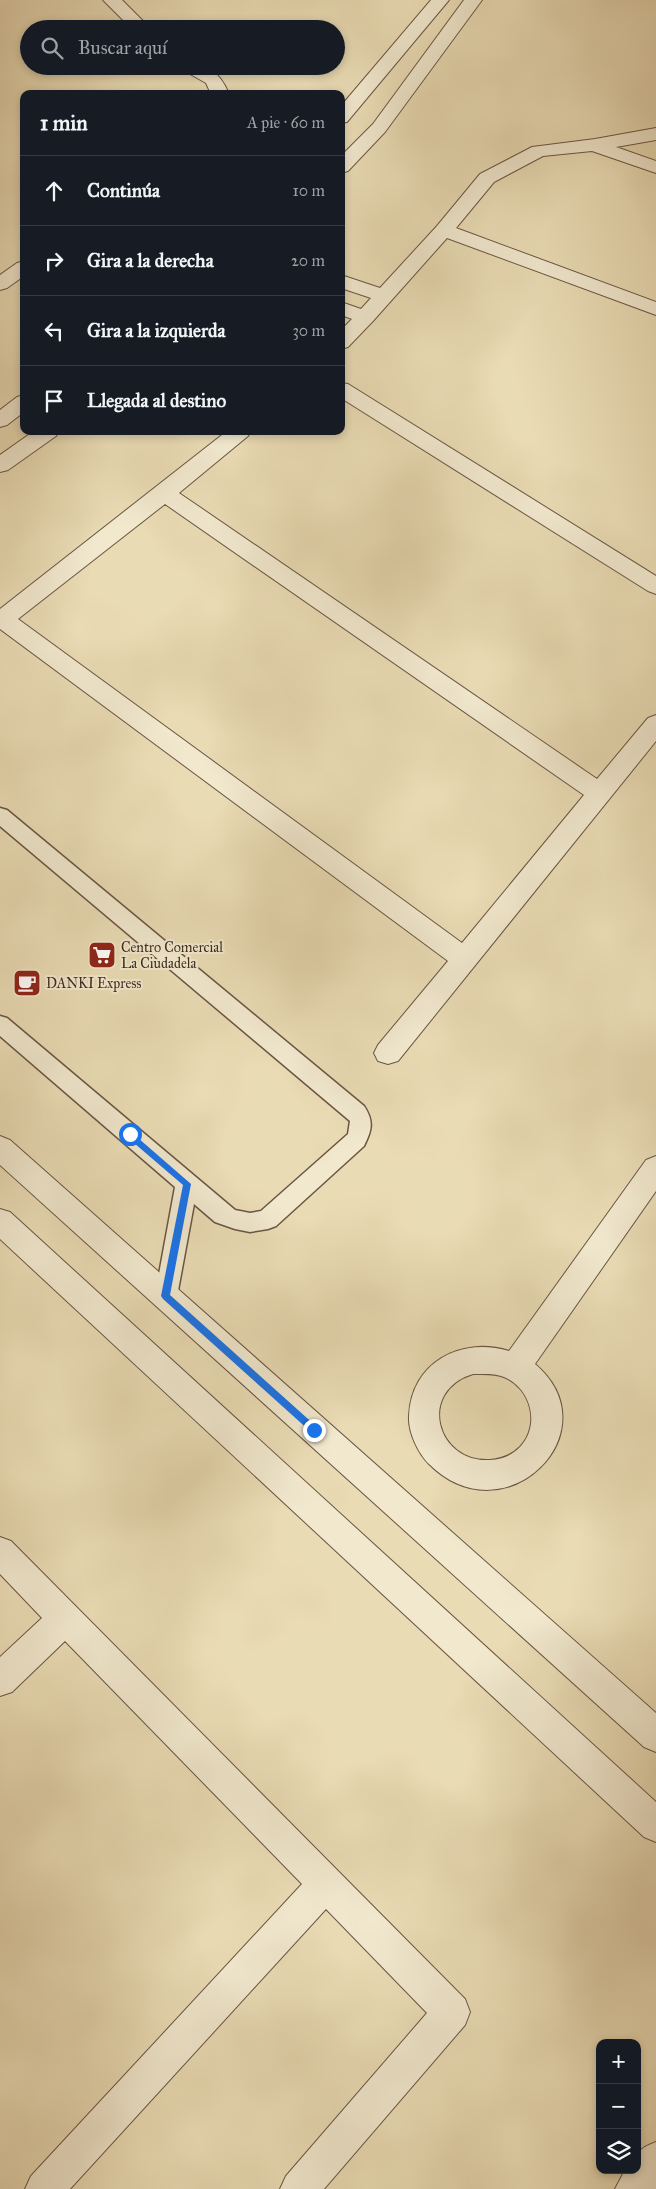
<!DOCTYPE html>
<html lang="es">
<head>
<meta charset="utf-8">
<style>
	:root { --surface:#171b24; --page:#20242c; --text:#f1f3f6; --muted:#9ea1a6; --line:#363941 }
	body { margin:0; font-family:"IM FELL Great Primer",serif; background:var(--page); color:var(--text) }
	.controls { position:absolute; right:15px; bottom:15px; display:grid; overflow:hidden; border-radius:10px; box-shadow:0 2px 8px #0003 }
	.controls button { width:45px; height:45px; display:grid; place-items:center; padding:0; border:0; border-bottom:1px solid var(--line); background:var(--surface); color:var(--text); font:25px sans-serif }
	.stop { position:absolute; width:15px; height:15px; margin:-11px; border:4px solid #1a73e8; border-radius:50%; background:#fff }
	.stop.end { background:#1a73e8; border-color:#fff; box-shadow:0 1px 5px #0008 }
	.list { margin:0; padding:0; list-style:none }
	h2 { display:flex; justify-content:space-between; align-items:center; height:65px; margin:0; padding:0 20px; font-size:21px }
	h2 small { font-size:16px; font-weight:400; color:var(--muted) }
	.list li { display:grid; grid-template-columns:32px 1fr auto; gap:15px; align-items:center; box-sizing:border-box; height:70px; padding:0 20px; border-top:1px solid var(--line) }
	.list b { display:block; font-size:19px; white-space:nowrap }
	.list em { font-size:16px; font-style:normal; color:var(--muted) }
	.icon { flex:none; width:28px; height:28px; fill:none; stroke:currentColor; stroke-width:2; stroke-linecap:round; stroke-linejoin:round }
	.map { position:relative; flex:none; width:656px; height:2189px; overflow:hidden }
	.search { position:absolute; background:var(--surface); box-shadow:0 2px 8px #0003; left:20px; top:20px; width:325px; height:55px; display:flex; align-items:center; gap:12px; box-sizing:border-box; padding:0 18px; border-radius:28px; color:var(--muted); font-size:19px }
	.panel { position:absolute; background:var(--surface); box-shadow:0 2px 8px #0003; left:20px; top:90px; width:325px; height:345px; border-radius:10px }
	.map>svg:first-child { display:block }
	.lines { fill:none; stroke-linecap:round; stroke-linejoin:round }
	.service-casing { stroke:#6a5644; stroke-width:3 }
	.minor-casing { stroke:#6a5644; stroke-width:2 }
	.service { fill:#f1e8ce; fill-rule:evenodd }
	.minor { fill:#f1e8ce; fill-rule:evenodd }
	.route { fill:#1a73e8 }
	.labels { text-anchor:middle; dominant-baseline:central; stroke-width:4; stroke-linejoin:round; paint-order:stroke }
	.poi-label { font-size:14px; fill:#3f2a1e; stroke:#f1e8ce; text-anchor:start }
</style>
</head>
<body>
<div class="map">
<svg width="656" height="2189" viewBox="0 0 656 2189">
	<rect width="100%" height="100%" fill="#e9dbb4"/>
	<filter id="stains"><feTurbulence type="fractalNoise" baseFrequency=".004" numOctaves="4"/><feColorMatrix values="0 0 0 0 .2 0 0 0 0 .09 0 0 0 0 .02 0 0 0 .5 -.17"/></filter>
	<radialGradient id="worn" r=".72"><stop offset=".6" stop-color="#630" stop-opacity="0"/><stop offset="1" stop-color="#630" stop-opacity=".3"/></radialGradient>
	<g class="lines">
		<defs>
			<path id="service" d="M 0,808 L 7,810 L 364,1106 C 374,1121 372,1130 364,1146 L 276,1226 L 268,1229 L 250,1232 L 235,1229 L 215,1222 L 194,1204 L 177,1296 L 174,1303 L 166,1306 L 158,1303 L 155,1296 L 175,1187 L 0,1036 L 0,1016 L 7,1018 L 235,1210 L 250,1213 L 261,1211 L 348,1134 L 350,1121 L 0,826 Z"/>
			<path id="minor" d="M 103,0 L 122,0 L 151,29 L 132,29 Z
				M 431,0 L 449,0 L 347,122 L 341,123 L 341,106 Z
				M 464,0 L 482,0 L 385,132 L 348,171 L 341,173 L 341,156 L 373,124 Z
				M 180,66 C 207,66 218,68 229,94 L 211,94 L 206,83 L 183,70 Z
				M 656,128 L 656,140 L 616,147 L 656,161 L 656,173 L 592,151 L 543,156 L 494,182 L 456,228 L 656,302 L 656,315 L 447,238 L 373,321 L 348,347 L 341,349 L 341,330 L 352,319 L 341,315 L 341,302 L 361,309 L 371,298 L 341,288 L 341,275 L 380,288 L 437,226 L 480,174 L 532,147 L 595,139 Z
				M 24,261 L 24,276 L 7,288 L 0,290 L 0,275 L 17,263 Z
				M 341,383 L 348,384 L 656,576 L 656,594 L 648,591 L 341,398 Z
				M 24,395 L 24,412 L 7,425 L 0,427 L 0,410 L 17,397 Z
				M 34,431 L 59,431 L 56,436 L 8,470 L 0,472 L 0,455 Z
				M 227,431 L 251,431 L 248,436 L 179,493 L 597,779 L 648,718 L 656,715 L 656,741 L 398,1061 L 388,1064 L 378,1061 L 374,1053 L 378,1045 L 448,961 L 0,629 L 0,609 ZM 165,504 L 584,795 L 462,943 L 18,619 Z
				M 0,1136 L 10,1140 L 656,1713 L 656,1752 L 644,1747 L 0,1165 Z
				M 656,1156 L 656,1191 L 535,1364 C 614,1431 505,1540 429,1464 C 418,1453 408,1432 409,1416 C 411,1363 460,1336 509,1351 L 646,1160 ZM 473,1374 C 483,1374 495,1373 504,1377 C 531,1388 541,1425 520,1447 C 511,1456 502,1459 490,1460 C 436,1463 417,1391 473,1374 Z
				M 0,1209 L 10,1212 L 656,1802 L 656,1842 L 644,1837 L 0,1239 Z
				M 0,1537 L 11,1541 L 465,1999 L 470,2012 L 465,2025 L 324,2189 L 280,2189 L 286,2176 L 427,2013 L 326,1909 L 70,2189 L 25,2189 L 31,2176 L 302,1884 L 65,1641 L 12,1692 L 0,1696 L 0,1657 L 42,1618 L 0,1574 Z
				M 656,2142 L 656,2189 L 615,2189 L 625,2170 L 637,2170 C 637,2151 638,2149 656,2142 Z"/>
		</defs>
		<use href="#service" class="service-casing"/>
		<use href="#minor" class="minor-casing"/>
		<use href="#service" class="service"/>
		<use href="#minor" class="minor"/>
	</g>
	<path class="route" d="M 130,1131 L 191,1184 L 170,1295 L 317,1427 L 317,1432 L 311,1432 L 163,1299 L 161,1296 L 183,1185 L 127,1137 L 127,1132 Z"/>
	<defs>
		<symbol id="supermarket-square" viewBox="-11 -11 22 22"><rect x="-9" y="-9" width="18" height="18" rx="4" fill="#8f2418" stroke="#f1e8ce"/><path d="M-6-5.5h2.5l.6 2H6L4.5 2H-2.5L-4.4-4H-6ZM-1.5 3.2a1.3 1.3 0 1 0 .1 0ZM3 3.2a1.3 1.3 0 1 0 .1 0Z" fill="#fff"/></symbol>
		<symbol id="cafe-square" viewBox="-11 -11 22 22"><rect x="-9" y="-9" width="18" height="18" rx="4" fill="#8f2418" stroke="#f1e8ce"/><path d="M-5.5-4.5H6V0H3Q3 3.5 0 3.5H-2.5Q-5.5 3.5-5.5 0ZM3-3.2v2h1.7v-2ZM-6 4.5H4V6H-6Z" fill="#fff"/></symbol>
	</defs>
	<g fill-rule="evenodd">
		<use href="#supermarket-square" x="86" y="939" width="32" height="32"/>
		<use href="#cafe-square" x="11" y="967" width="32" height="32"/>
	</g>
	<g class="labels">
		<g class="poi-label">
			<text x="121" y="947">Centro Comercial<tspan x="121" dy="16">La Ciudadela</tspan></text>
			<text x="46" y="983">DANKI Express</text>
		</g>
	</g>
	<rect width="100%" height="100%" filter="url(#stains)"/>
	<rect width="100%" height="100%" fill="url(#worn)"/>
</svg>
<div class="controls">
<button>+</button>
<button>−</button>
<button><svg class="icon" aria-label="layers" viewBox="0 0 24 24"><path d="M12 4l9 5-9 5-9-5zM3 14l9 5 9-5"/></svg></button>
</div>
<div class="stop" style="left:130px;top:1134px"></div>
<div class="stop end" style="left:314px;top:1430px"></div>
<div class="search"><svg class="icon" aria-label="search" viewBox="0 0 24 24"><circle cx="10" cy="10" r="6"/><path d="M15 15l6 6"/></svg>Buscar aquí</div>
<section class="panel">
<h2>1 min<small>A pie · 60 m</small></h2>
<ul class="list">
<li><svg class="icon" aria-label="ahead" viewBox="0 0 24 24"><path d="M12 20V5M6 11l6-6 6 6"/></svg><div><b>Continúa</b></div><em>10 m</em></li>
<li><svg class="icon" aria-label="right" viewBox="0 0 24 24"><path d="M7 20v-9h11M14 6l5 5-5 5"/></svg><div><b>Gira a la derecha</b></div><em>20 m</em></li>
<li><svg class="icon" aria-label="left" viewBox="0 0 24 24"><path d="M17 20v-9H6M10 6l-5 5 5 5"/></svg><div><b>Gira a la izquierda</b></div><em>30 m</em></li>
<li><svg class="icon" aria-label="arrive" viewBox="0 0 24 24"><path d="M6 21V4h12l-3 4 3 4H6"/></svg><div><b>Llegada al destino</b></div></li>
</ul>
</section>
</div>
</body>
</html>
